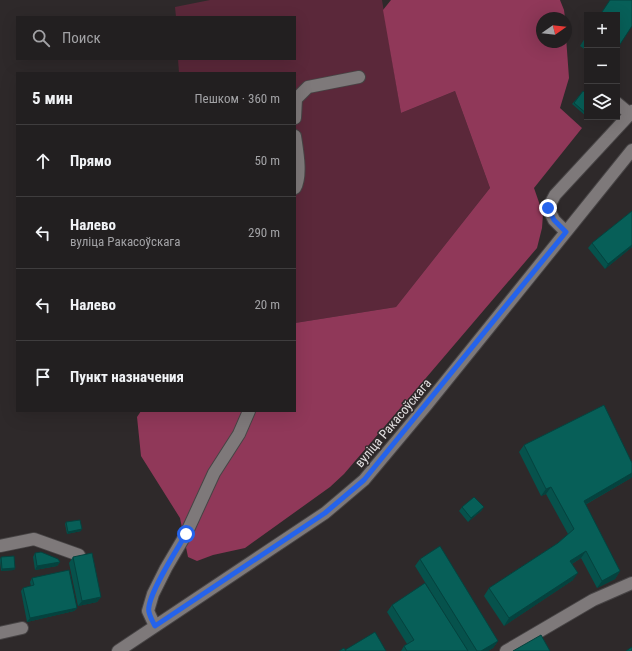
<!DOCTYPE html>
<html lang="ru">
<head>
<meta charset="utf-8">
<style>
	:root { --surface:#221f20; --page:#2e2c2d; --text:#f1f3f6; --muted:#a2a2a5; --line:#3f3d3e }
	body { margin:0; font-family:"Roboto Condensed",sans-serif; background:var(--page); color:var(--text) }
	.controls { position:absolute; right:12px; top:12px; display:grid; overflow:hidden; border-radius:0px; box-shadow:0 4px 16px #0002 }
	.controls button { width:36px; height:36px; display:grid; place-items:center; padding:0; border:0; border-bottom:1px solid var(--line); background:var(--surface); color:var(--text); font:20px sans-serif }
	.compass { position:absolute; left:536px; top:12px; width:36px; height:36px; border-radius:50%; background:var(--surface); box-shadow:0 4px 16px #0002; rotate:76deg }
	.stop { position:absolute; width:12px; height:12px; margin:-9px; border:3px solid #2563eb; border-radius:50%; background:#fff }
	.stop.end { background:#2563eb; border-color:#fff; box-shadow:0 1px 4px #0008 }
	.list { margin:0; padding:0; list-style:none }
	h2 { display:flex; justify-content:space-between; align-items:center; height:52px; margin:0; padding:0 16px; font-size:17px }
	h2 small { font-size:13px; font-weight:400; color:var(--muted) }
	.list li { display:grid; grid-template-columns:26px 1fr auto; gap:12px; align-items:center; box-sizing:border-box; height:72px; padding:0 16px; border-top:1px solid var(--line) }
	.list b { display:block; font-size:15px; white-space:nowrap }
	.list p { margin:0; font-size:13px; white-space:nowrap; color:var(--muted) }
	.list em { font-size:13px; font-style:normal; color:var(--muted) }
	.icon { flex:none; width:22px; height:22px; fill:none; stroke:currentColor; stroke-width:2; stroke-linecap:round; stroke-linejoin:round }
	.map { position:relative; flex:none; width:632px; height:651px; overflow:hidden }
	.search { position:absolute; background:var(--surface); box-shadow:0 4px 16px #0002; left:16px; top:16px; width:280px; height:44px; display:flex; align-items:center; gap:10px; box-sizing:border-box; padding:0 14px; border-radius:0px; color:var(--muted); font-size:15px }
	.panel { position:absolute; background:var(--surface); box-shadow:0 4px 16px #0002; left:16px; top:72px; width:280px; height:340px; border-radius:0px }
	.map>svg:first-child { display:block }
	.green { fill:#5b283a }
	.forest { fill:#903859 }
	.lines { fill:none; stroke-linecap:round; stroke-linejoin:round }
	.minor-casing { stroke:#474445; stroke-width:14 }
	.minor { stroke:#7e797a; stroke-width:12 }
	.wall { fill:#06524c }
	.shaded-wall { fill:#05423e }
	.building { fill:#075f58; stroke:#05423e }
	.route { stroke:#2563eb; stroke-width:5 }
	.labels { text-anchor:middle; dominant-baseline:central; stroke-width:3; stroke-linejoin:round; paint-order:stroke }
	.street-label { font-size:13px; fill:#e4e1e2; stroke:#2e292a }
</style>
</head>
<body>
<div class="map">
<svg width="632" height="651" viewBox="0 0 632 651">
	<rect width="100%" height="100%" fill="#2e292a"/>
	<path class="green" d="M 210,0 L 382,0 L 401,113 L 455,91 L 490,188 L 396,307 L 295,323 L 295,73 L 179,73 L 178,59 L 295,59 L 295,17 L 176,17 L 175,7 Z"/>
	<path class="forest" d="M 391,0 L 560,0 L 564,10 L 565,18 L 542,18 L 542,42 L 566,42 L 566,37 L 569,78 L 560,108 L 582,128 L 534,188 L 543,214 L 542,228 L 537,248 L 344,474 L 330,487 L 245,548 L 213,555 L 197,561 L 188,557 L 180,518 L 141,456 L 137,417 L 141,411 L 295,411 L 295,323 L 396,307 L 490,188 L 455,91 L 401,113 L 383,10 Z"/>
	<g class="lines">
		<defs>
			<path id="minor" d="M 617,103 L 630,114 L 632,111
				M 295,118 L 296,99 L 308,87 L 359,77
				M 295,136 C 297,150 302,175 295,188
				M 566,232 L 554,220 L 548,208 L 555,195 L 630,114 L 632,115
				M 0,546 L 34,539 L 79,555
				M 155,626 L 148,611 L 153,594 L 166,568 L 186,534 L 214,473 L 239,434 L 249,411
				M 0,633 L 22,628
				M 118,651 L 325,513 L 364,480 L 425,407 L 632,150
				M 506,651 L 593,600 L 632,583"/>
		</defs>
		<use href="#minor" class="minor-casing"/>
		<use href="#minor" class="minor"/>
	</g>
	<path class="wall" d="M 587,35 L 587,51 L 580,46 Z
		M 583,91 L 587,95 L 587,117 L 572,104 Z
		M 588,117 L 593,117 L 591,120 Z
		M 632,211 L 632,247 L 605,269 L 588,248 L 592,243 Z
		M 524,445 L 631,478 L 585,505 L 620,571 L 615,579 L 597,588 L 581,558 L 572,564 L 573,580 L 504,626 L 484,596 L 489,588 L 558,543 L 568,534 L 546,494 L 541,496 L 519,452 Z
		M 462,507 L 484,507 L 481,511 L 468,522 L 459,511 Z
		M 66,522 L 81,531 L 67,534 L 65,524 Z
		M 35,553 L 60,562 L 57,566 L 35,570 L 33,557 Z
		M 1,557 L 15,568 L 14,570 L 1,571 L 0,561 L 0,559 Z
		M 73,557 L 101,597 L 97,602 L 78,606 L 69,563 Z
		M 420,559 L 498,641 L 493,648 L 488,651 L 401,651 L 404,646 L 407,644 L 387,612 L 392,605 L 452,626 L 415,566 Z
		M 32,578 L 77,608 L 74,611 L 27,622 L 21,591 L 23,588 L 31,586 L 30,582 Z"/>
	<path class="shaded-wall" d="M 632,245 L 632,247 L 605,269 L 608,264 Z
		M 632,473 L 632,477 L 631,478 L 579,508 L 584,501 Z
		M 551,487 L 546,494 L 541,496 L 546,489 Z
		M 484,507 L 481,511 L 468,522 L 471,518 Z
		M 82,529 L 81,531 L 67,534 L 68,532 Z
		M 586,551 L 581,558 L 565,568 L 570,561 Z
		M 60,562 L 57,566 L 35,570 L 37,566 Z
		M 15,568 L 14,570 L 1,571 L 2,569 Z
		M 620,571 L 615,579 L 597,588 L 602,581 Z
		M 578,573 L 573,580 L 504,626 L 509,618 Z
		M 101,597 L 97,602 L 78,606 L 82,601 Z
		M 77,608 L 74,611 L 27,622 L 30,618 Z
		M 498,641 L 493,648 L 488,651 L 481,651 Z"/>
	<path class="building" d="M 610,0 L 632,0 L 632,26 L 617,49 L 617,15 L 600,15 Z
		M 587,35 L 587,43 L 584,41 Z
		M 583,91 L 587,95 L 587,114 L 574,103 Z
		M 632,211 L 632,245 L 608,264 L 592,243 Z
		M 604,405 L 632,463 L 632,473 L 584,501 L 620,571 L 602,581 L 586,551 L 570,561 L 578,573 L 509,618 L 489,588 L 558,543 L 574,529 L 551,487 L 546,489 L 524,445 Z
		M 474,497 L 484,507 L 471,518 L 462,507 Z
		M 80,520 L 82,529 L 68,532 L 66,522 Z
		M 440,546 L 498,641 L 481,651 L 477,651 L 420,559 Z
		M 41,552 L 58,559 L 60,562 L 37,566 L 35,553 Z
		M 92,553 L 101,597 L 82,601 L 73,557 Z
		M 14,556 L 15,568 L 2,569 L 1,557 Z
		M 69,570 L 77,608 L 30,618 L 23,588 L 34,585 L 32,578 Z
		M 425,583 L 468,651 L 407,651 L 404,646 L 414,640 L 392,605 Z
		M 375,632 L 386,651 L 346,651 L 345,650 Z
		M 541,635 L 550,651 L 513,651 Z
		M 632,647 L 632,651 L 626,651 Z
		M 344,648 L 346,651 L 339,651 Z"/>
	<g class="lines">
		<path class="route" d="M 186,534 C 178,548 145,598 149,612 C 150,617 153,622 155,626 L 325,513 L 364,480 L 566,232 L 554,220 L 548,208"/>
	</g>
	<g class="labels">
		<g class="street-label">
			<text transform="translate(393 423) rotate(-50)">вуліца Ракасоўскага</text>
		</g>
	</g>
</svg>
<div class="controls">
<button>+</button>
<button>−</button>
<button><svg class="icon" aria-label="layers" viewBox="0 0 24 24"><path d="M12 4l9 5-9 5-9-5zM3 14l9 5 9-5"/></svg></button>
</div>
<svg class="compass" viewBox="-18 -18 36 36"><path d="M0-13l5 13h-10z" fill="#e53935"/><path d="M0 13l5-13h-10z" fill="#a2a2a5"/></svg>
<div class="stop" style="left:186px;top:534px"></div>
<div class="stop end" style="left:548px;top:208px"></div>
<div class="search"><svg class="icon" aria-label="search" viewBox="0 0 24 24"><circle cx="10" cy="10" r="6"/><path d="M15 15l6 6"/></svg>Поиск</div>
<section class="panel">
<h2>5 мин<small>Пешком · 360 m</small></h2>
<ul class="list">
<li><svg class="icon" aria-label="ahead" viewBox="0 0 24 24"><path d="M12 20V5M6 11l6-6 6 6"/></svg><div><b>Прямо</b></div><em>50 m</em></li>
<li><svg class="icon" aria-label="left" viewBox="0 0 24 24"><path d="M17 20v-9H6M10 6l-5 5 5 5"/></svg><div><b>Налево</b><p>вуліца Ракасоўскага</p></div><em>290 m</em></li>
<li><svg class="icon" aria-label="left" viewBox="0 0 24 24"><path d="M17 20v-9H6M10 6l-5 5 5 5"/></svg><div><b>Налево</b></div><em>20 m</em></li>
<li><svg class="icon" aria-label="arrive" viewBox="0 0 24 24"><path d="M6 21V4h12l-3 4 3 4H6"/></svg><div><b>Пункт назначения</b></div></li>
</ul>
</section>
</div>
</body>
</html>
